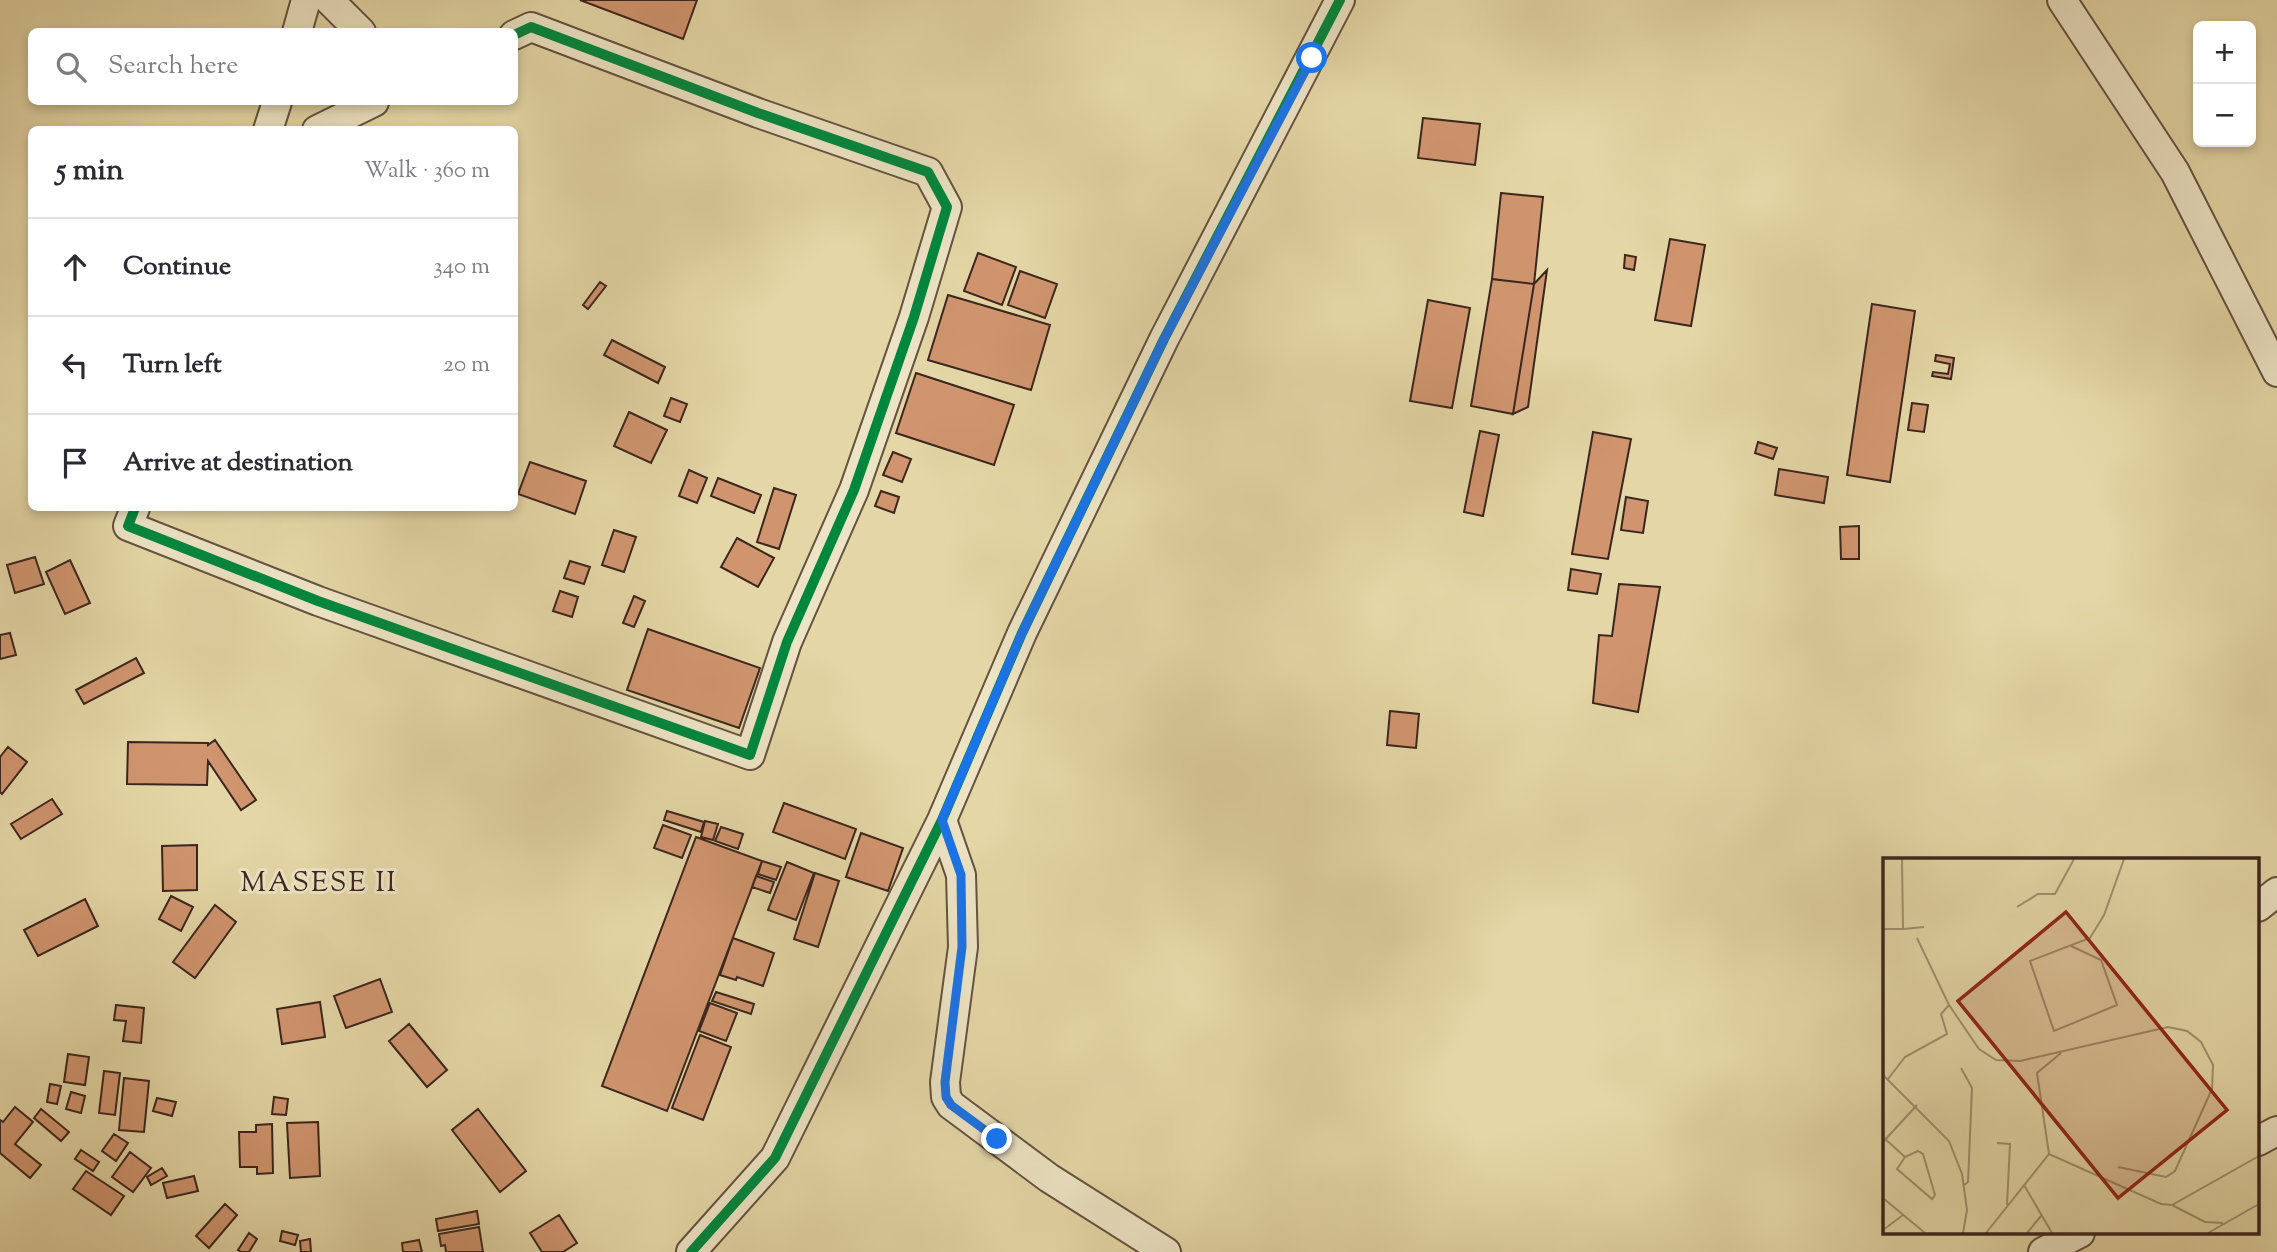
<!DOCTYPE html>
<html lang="en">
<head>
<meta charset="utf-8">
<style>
	:root { --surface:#fff; --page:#f7f7f7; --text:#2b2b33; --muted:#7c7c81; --line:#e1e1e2 }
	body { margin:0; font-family:"Sorts Mill Goudy",serif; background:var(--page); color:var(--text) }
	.controls { position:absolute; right:21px; top:21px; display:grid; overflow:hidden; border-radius:10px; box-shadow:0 4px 10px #0003 }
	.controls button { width:63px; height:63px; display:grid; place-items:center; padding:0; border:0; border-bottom:2px solid var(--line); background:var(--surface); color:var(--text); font:35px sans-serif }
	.stop { position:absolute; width:21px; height:21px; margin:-16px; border:5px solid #1a73e8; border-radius:50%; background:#fff }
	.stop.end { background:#1a73e8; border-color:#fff; box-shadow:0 2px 7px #0008 }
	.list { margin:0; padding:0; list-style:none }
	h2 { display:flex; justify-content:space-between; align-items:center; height:91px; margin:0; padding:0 28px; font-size:30px }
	h2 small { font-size:23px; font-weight:400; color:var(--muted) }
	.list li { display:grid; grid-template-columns:46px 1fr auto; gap:21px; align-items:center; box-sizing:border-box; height:98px; padding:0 28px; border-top:2px solid var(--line) }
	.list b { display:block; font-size:26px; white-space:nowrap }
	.list em { font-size:23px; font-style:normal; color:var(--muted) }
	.icon { flex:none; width:38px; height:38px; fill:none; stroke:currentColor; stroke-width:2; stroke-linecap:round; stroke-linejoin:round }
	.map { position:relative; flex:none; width:2277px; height:1252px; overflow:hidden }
	.search { position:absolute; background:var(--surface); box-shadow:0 4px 10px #0003; left:28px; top:28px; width:490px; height:77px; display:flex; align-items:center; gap:18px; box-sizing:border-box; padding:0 24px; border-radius:10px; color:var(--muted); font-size:26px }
	.panel { position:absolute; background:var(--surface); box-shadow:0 4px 10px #0003; left:28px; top:126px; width:490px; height:385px; border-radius:10px }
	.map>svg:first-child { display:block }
	.building { fill:#d0956f; stroke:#3b261d; stroke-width:2 }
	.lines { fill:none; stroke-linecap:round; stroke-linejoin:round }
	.minor-casing { stroke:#65523f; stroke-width:32 }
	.minor { stroke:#ede4c5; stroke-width:28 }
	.cycleway-casing { stroke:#ede4c5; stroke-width:15 }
	.cycleway { stroke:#00873e; stroke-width:10 }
	.route { stroke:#1a73e8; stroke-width:9 }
	.labels { text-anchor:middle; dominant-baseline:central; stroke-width:6; stroke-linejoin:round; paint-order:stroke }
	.quarter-label { font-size:28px; letter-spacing:2px; fill:#3b261d; stroke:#ede4c5 }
	.inset-road { fill:none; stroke:#a0906f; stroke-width:2 }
	.view { fill:#8f2418; fill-opacity:0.15; stroke:#8f2418; stroke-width:3.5 }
	.inset-edge { fill:none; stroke:#3b261d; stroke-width:3.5 }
</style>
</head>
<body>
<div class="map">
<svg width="2277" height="1252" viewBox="0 0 2277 1252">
	<rect width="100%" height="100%" fill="#e4d6a6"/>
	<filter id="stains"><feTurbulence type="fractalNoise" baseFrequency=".00286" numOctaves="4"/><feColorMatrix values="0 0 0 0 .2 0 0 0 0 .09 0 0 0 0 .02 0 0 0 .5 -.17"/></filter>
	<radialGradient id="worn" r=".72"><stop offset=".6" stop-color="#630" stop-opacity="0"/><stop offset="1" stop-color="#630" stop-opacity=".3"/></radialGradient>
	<path class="building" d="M 580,0 L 697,0 L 683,39 Z
		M 1423,118 L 1480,124 L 1475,165 L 1418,158 Z
		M 1501,193 L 1543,197 L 1534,284 L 1492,279 Z
		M 1670,239 L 1705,245 L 1691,326 L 1655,320 Z
		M 978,253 L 1016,267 L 1002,305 L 964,291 Z
		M 1625,255 L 1636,257 L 1634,270 L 1624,268 Z
		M 1547,270 L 1528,407 L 1513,414 L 1534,284 Z
		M 1020,271 L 1057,284 L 1045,318 L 1008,305 Z
		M 1492,279 L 1534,284 L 1513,414 L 1471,406 Z
		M 600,282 L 606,286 L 588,309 L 583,305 Z
		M 948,295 L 1050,325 L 1031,390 L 928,360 Z
		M 1428,300 L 1470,308 L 1452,408 L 1410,401 Z
		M 1872,304 L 1915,311 L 1890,482 L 1847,475 Z
		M 612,340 L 665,367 L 658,383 L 604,355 Z
		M 1936,355 L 1954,358 L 1951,379 L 1932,376 L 1933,372 L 1948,374 L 1950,364 L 1935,361 Z
		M 916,373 L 1014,405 L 994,465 L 896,433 Z
		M 671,398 L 687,404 L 680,422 L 664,416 Z
		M 1912,403 L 1928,405 L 1924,432 L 1908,430 Z
		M 629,412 L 667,430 L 651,463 L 614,446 Z
		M 1480,431 L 1499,435 L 1483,516 L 1464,512 Z
		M 1593,432 L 1631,439 L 1608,559 L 1572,554 Z
		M 1758,442 L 1777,448 L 1773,459 L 1755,453 Z
		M 893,452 L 911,459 L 902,482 L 883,475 Z
		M 530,462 L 586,481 L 575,514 L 518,494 Z
		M 1779,469 L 1828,477 L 1824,503 L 1775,495 Z
		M 689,470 L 707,478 L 697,503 L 679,496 Z
		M 718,478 L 761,495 L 754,513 L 711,496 Z
		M 774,488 L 796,495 L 779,549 L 757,542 Z
		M 881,491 L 899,497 L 894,513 L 875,506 Z
		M 1626,497 L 1648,501 L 1643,533 L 1621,530 Z
		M 1859,526 L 1859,559 L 1841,559 L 1840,527 Z
		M 614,530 L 636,537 L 624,572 L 602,565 Z
		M 737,538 L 774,558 L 758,587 L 721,567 Z
		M 35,557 L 44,584 L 15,593 L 7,565 Z
		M 70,560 L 90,603 L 65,614 L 46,572 Z
		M 570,561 L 590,567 L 584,584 L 564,578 Z
		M 1571,569 L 1601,574 L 1597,594 L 1568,590 Z
		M 1619,584 L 1660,587 L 1638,712 L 1593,703 L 1599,635 L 1612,636 Z
		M 560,591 L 578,597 L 572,617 L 553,611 Z
		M 634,596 L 645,601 L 634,627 L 623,623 Z
		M 648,629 L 760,668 L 739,728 L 627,690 Z
		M 10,633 L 16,655 L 0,659 L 0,635 Z
		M 136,658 L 144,673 L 84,704 L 76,690 Z
		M 1390,711 L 1419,714 L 1416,748 L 1387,745 Z
		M 215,740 L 256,800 L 241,810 L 208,761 L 207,785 L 127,784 L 128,742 L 208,743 L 208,745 Z
		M 8,747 L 27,762 L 2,794 L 0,792 L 0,757 Z
		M 52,799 L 62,814 L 21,839 L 11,824 Z
		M 784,803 L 856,829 L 845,859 L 773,832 Z
		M 667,811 L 704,822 L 701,832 L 664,820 Z
		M 705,821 L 718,824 L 713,840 L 701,837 Z
		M 663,825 L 691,835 L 682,858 L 654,848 Z
		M 721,827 L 743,834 L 738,849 L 715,841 Z
		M 861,833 L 903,848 L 888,891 L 846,877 Z
		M 696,837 L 762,861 L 667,1111 L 602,1086 Z
		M 197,845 L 197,890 L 163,891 L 162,846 Z
		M 762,861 L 781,867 L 776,880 L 758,874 Z
		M 787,862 L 814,873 L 796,920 L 768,910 Z
		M 815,873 L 839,881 L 818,947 L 794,939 Z
		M 756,876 L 774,882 L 770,893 L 752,887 Z
		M 171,896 L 193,907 L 181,931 L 159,919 Z
		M 85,899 L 98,926 L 38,956 L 24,930 Z
		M 215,905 L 236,922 L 195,978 L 173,962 Z
		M 733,938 L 774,953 L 763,986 L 737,977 L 736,980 L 720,975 Z
		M 380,979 L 392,1012 L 346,1028 L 334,996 Z
		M 716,992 L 754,1004 L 751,1014 L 712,1001 Z
		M 320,1002 L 325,1037 L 282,1044 L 277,1009 Z
		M 710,1003 L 737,1013 L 726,1041 L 699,1031 Z
		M 116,1005 L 144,1008 L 141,1043 L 123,1041 L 126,1021 L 114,1020 Z
		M 409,1024 L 447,1070 L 427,1087 L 389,1041 Z
		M 700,1035 L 731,1047 L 703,1120 L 672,1108 Z
		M 68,1054 L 89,1057 L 85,1085 L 64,1082 Z
		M 104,1071 L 120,1073 L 115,1115 L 99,1113 Z
		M 124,1078 L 149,1081 L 144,1132 L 119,1130 Z
		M 50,1084 L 61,1086 L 57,1104 L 47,1102 Z
		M 71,1092 L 85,1096 L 81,1113 L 66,1109 Z
		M 274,1097 L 288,1099 L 286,1115 L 272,1114 Z
		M 157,1098 L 176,1102 L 172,1116 L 153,1111 Z
		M 15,1107 L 33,1122 L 15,1144 L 41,1165 L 30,1178 L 0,1153 L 0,1120 L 3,1122 Z
		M 41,1109 L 69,1132 L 61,1141 L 34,1118 Z
		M 478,1109 L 526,1171 L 500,1192 L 452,1130 Z
		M 318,1122 L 320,1176 L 290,1178 L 287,1123 Z
		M 272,1124 L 273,1173 L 257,1174 L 257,1167 L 240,1167 L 239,1132 L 256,1132 L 256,1125 Z
		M 114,1134 L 128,1143 L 116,1161 L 102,1151 Z
		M 81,1150 L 99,1162 L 93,1171 L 75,1159 Z
		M 130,1152 L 151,1168 L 133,1192 L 112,1177 Z
		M 162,1168 L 167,1176 L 151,1185 L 147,1177 Z
		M 86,1171 L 124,1196 L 111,1215 L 73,1189 Z
		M 194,1176 L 198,1191 L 167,1198 L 163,1183 Z
		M 225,1204 L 237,1215 L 209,1248 L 196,1236 Z
		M 477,1211 L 479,1224 L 438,1231 L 436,1219 Z
		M 559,1215 L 577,1243 L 563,1252 L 542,1252 L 530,1233 Z
		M 479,1227 L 483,1252 L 446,1252 L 445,1245 L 441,1246 L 439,1234 Z
		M 282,1231 L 298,1235 L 295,1245 L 280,1241 Z
		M 249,1233 L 257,1239 L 249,1252 L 241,1252 L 238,1250 Z
		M 310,1239 L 311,1252 L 301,1252 L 300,1241 Z
		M 419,1240 L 422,1252 L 403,1252 L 402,1243 Z"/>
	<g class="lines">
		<defs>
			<path id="minor" d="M 329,0 L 361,32
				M 2062,0 L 2175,172 L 2277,372
				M 297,32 L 306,0
				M 268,130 L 277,102
				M 317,130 L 374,102
				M 135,508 L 128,526 L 318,601 L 750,755 L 787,642 L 854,490 L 914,317 L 947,207 L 928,172 L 758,113 L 531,27 L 514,35
				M 942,820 L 961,875 L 963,947 L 945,1082 L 946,1097 L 951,1105 L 1049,1178 L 1166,1252
				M 2258,907 L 2277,892
				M 2258,1141 L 2277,1131
				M 691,1252 L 775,1158 L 942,820 L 1022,633 L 1164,339 L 1340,0
				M 2043,1252 L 2080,1233"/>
		</defs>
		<use href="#minor" class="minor-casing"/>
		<use href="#minor" class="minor"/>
		<defs>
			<path id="cycleway" d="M 135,508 L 128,526 L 318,601 L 750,755 L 787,642 L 854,490 L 914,317 L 947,207 L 928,172 L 758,113 L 531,27 L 514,35
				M 691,1252 L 775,1158 L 942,820 L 1022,633 L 1164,339 L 1340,0"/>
		</defs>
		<use href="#cycleway" class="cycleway-casing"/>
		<use href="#cycleway" class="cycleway"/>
	</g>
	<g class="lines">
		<path class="route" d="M 997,1139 L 951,1105 L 946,1097 L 945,1082 L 962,947 L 961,875 L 942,820 L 1022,633 L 1164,339 L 1312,58"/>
	</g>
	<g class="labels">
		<g class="quarter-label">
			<text x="319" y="884">MASESE II</text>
		</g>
	</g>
	<g transform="translate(1883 858)">
		<rect width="376" height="376" fill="#e4d6a6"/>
		<path class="inset-road" d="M 134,49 L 155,36 L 172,36 L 191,1M 0,71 L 20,71 L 19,1M 20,71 L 41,69M 188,88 L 218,102 L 234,147 L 171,173 L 147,103 L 207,80 L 221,57 L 241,1M 66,147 L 96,191 L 113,202 L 137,203 L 285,169 L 304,173 L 318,184 L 330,207 L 329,231 L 292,313 L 283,319 L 235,309M 78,210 L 89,230 L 85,324 L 81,327M 0,217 L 66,283 L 79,316 L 84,352 L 80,375M 5,221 L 22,199 L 64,176 L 58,156 L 66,147 L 34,80M 0,279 L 22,299M 0,284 L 34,247M 114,285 L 127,286 L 124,347M 35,293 L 40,296 L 52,337 L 49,341 L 14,311 L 22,299 ZM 166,296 L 154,215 L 178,195M 141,327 L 169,375M 0,340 L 42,375M 289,347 L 322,364 L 340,365M 0,372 L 20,357M 103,375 L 166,296 L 278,346 L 289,347 L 376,298M 144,375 L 158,358M 325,375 L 376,346"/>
		<path class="view" d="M 183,54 L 344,252 L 235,340 L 75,143 Z"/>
		<rect width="376" height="376" class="inset-edge"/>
	</g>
	<rect width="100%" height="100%" filter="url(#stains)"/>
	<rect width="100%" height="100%" fill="url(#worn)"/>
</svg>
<div class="controls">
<button>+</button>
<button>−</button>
</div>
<div class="stop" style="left:1312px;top:58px"></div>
<div class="stop end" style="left:997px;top:1139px"></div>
<div class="search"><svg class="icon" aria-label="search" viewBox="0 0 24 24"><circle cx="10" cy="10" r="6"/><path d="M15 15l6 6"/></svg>Search here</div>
<section class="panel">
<h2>5 min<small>Walk · 360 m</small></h2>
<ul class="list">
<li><svg class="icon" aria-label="ahead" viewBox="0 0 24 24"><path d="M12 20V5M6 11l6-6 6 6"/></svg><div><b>Continue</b></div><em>340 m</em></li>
<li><svg class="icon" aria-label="left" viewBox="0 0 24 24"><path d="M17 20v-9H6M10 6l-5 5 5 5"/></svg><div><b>Turn left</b></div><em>20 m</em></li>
<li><svg class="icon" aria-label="arrive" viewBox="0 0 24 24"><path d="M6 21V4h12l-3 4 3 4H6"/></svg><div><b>Arrive at destination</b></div></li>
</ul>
</section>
</div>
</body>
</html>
